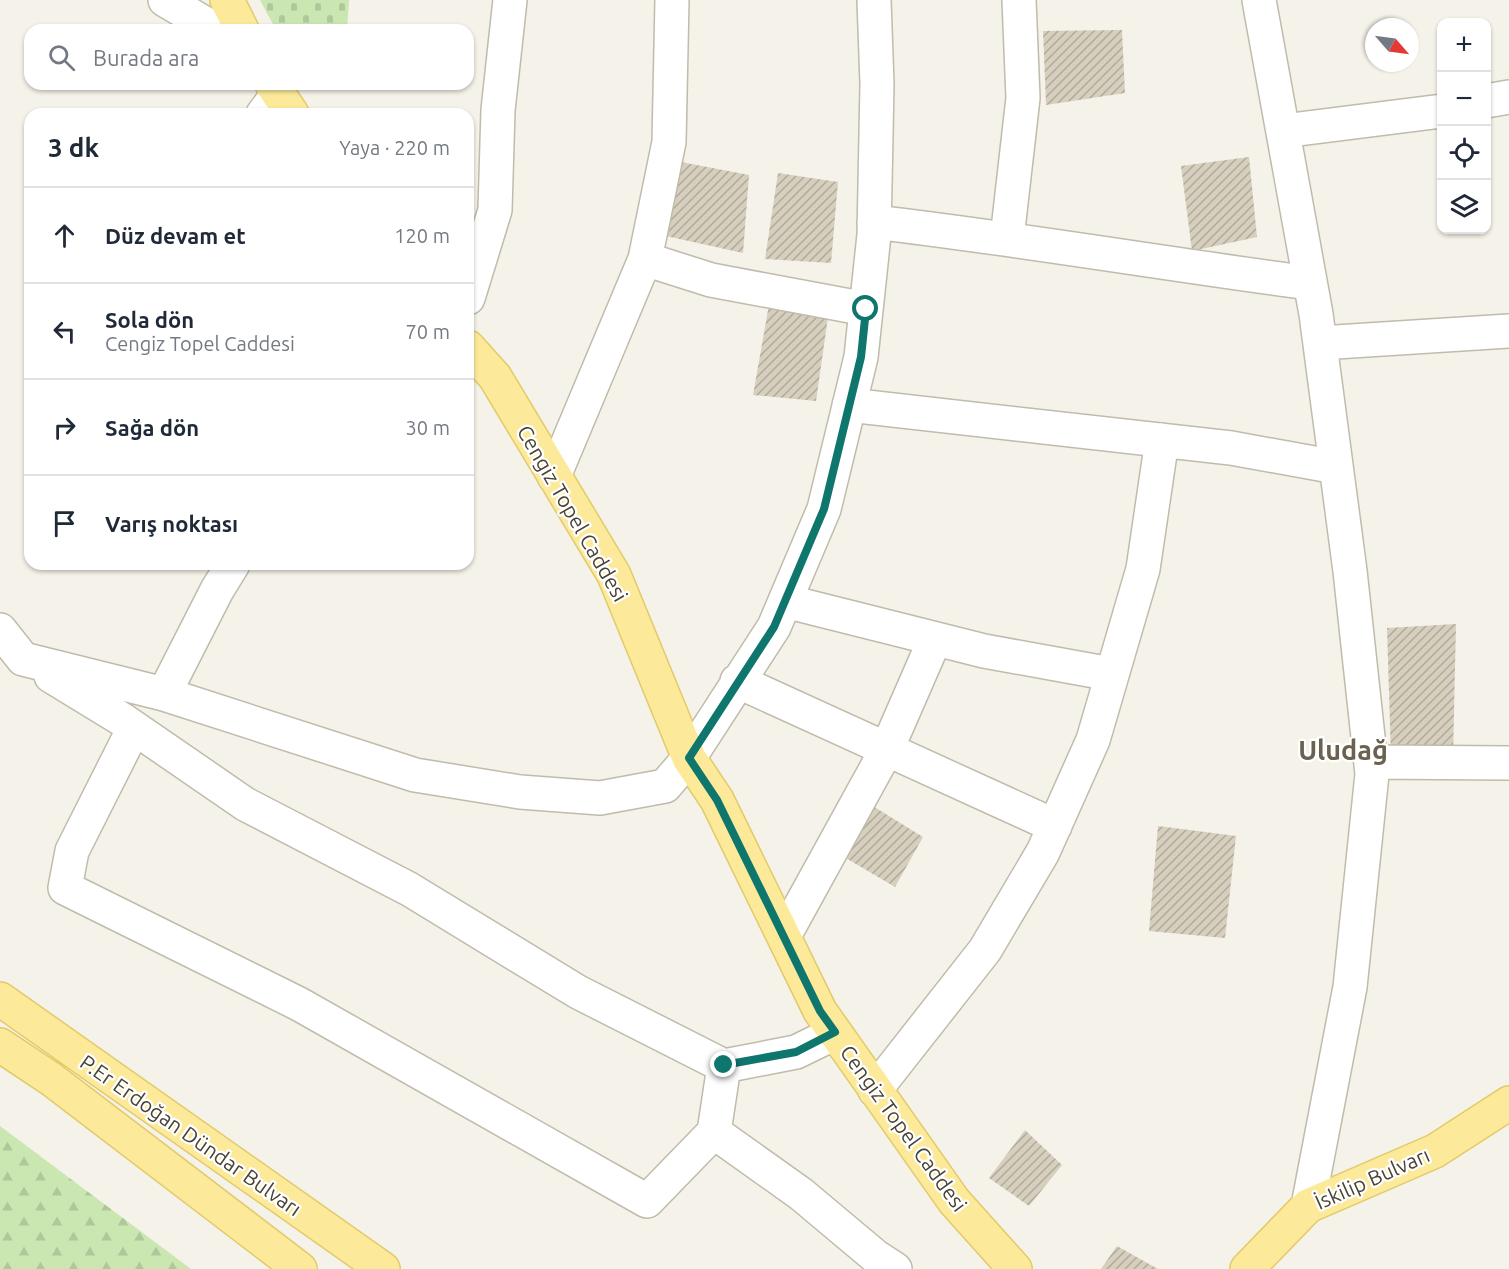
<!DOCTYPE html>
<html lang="tr">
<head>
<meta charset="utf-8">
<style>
	:root { --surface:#fff; --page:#f6f6f7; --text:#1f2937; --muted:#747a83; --line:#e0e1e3 }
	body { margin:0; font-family:Ubuntu,sans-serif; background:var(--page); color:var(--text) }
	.controls { position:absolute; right:18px; top:18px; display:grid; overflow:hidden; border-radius:12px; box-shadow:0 2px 4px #0004 }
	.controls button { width:54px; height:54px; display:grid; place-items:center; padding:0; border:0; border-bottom:2px solid var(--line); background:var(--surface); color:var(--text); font:30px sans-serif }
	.compass { position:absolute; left:1365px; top:18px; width:54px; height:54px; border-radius:50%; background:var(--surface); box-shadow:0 2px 4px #0004; rotate:118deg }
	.stop { position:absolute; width:18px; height:18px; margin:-14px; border:4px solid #0f766e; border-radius:50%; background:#fff }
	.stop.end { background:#0f766e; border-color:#fff; box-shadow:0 2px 6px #0008 }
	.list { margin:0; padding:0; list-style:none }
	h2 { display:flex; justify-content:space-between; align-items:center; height:78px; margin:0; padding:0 24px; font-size:26px }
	h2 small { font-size:20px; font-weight:400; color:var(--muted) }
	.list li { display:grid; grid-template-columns:39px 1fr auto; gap:18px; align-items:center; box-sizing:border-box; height:96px; padding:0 24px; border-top:2px solid var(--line) }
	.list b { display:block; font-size:22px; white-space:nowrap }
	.list p { margin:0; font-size:20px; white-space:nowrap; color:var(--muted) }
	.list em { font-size:20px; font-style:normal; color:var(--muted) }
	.icon { flex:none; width:33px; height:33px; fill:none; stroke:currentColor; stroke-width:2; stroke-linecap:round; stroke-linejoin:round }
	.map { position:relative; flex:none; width:1509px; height:1269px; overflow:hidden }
	.search { position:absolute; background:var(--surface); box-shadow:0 2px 4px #0004; left:24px; top:24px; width:450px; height:66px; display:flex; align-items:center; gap:15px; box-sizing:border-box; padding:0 21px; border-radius:18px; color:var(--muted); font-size:22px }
	.panel { position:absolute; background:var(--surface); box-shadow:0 2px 4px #0004; left:24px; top:108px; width:450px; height:462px; border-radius:18px }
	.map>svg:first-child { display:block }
	.forest { fill:url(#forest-firs) }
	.cemetery { fill:url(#cemetery-stones) }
	.building { fill:url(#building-hatch) }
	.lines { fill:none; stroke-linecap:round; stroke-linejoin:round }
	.minor-casing { stroke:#c0bbab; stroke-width:36 }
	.major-casing { stroke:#e2ca69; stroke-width:36 }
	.minor { stroke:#fff; stroke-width:33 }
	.major { stroke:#fcea9a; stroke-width:33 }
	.route { stroke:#0f766e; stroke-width:8 }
	.labels { text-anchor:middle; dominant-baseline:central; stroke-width:4.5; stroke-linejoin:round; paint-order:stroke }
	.street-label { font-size:21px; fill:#484337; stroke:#fff }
	.district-label { font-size:27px; font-weight:bold; fill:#6a624f; stroke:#fff }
</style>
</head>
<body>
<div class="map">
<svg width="1509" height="1269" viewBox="0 0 1509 1269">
	<defs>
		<pattern id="forest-firs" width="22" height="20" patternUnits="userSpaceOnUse" patternTransform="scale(1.5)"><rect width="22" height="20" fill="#cae7b2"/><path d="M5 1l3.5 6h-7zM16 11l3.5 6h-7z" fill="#afc79a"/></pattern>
		<pattern id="cemetery-stones" width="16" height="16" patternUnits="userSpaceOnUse" patternTransform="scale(1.5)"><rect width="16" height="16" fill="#cae7b2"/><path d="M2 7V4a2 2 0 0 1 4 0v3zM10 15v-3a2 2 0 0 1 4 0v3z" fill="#afc79a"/></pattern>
		<pattern id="building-hatch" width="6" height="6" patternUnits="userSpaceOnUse" patternTransform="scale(1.5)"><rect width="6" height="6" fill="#d6cfbe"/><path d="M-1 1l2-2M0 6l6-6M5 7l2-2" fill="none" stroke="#b0aa9b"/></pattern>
	</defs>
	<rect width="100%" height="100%" fill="#f4f2e9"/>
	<path class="forest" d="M 0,1126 L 191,1269 L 0,1269 Z"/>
	<path class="cemetery" d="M 260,0 L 349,0 L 347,30 L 276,30 Z"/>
	<path class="building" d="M 1122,30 L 1125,93 L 1046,105 L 1043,31 Z
		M 1249,157 L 1257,237 L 1192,251 L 1181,166 Z
		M 681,162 L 749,175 L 743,253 L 666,236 Z
		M 778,173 L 838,182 L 831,263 L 765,259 Z
		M 770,299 L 829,310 L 816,401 L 753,395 Z
		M 1456,624 L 1453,756 L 1391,757 L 1387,628 Z
		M 868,803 L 923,837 L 895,887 L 839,854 Z
		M 1158,826 L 1236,836 L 1225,938 L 1149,931 Z
		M 1025,1130 L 1062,1165 L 1029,1206 L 989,1178 Z
		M 1117,1246 L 1158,1269 L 1101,1269 Z"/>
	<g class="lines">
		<defs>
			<path id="minor" d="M 165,0 L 216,30
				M 1259,0 L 1316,314 L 1350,571 L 1372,774 L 1350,987 L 1308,1206
				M 1486,101 L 1509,97
				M 263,114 L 278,94
				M 1283,131 L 1442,111
				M 874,222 C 1020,239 1164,264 1310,283
				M 1007,238 L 1023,98 L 1019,0
				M 645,259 L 711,280 L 866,309
				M 468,298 L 495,210 L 498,110 L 510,0
				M 1320,343 L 1509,331
				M 849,405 L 1231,448 L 1336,467
				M 554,476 L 645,259 L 669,142 L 672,0
				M 785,601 L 984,651 L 1111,674
				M 0,630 L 23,659 L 164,694 L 415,775 L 520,792 L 600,798 L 665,786 L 689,758 L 774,627 L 824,509 L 861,357 L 874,235 L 877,84 L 874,0
				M 51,676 L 123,720 L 245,804 L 409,889 L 578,992 L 724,1066 L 796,1052 L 835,1033
				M 737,681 L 1055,826
				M 164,694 L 217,590 L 233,564
				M 134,728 L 72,851 L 65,888 L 299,1004 L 647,1201 L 714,1132 L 724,1066
				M 1371,762 L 1509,763
				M 784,936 L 887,749 L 935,639
				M 875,1090 L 985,950 L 1043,852 L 1093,740 L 1143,569 L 1162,440
				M 714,1132 L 801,1194 L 875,1256 L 895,1269"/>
			<path id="major" d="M 227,0 L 242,30
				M 272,84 L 292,114
				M 468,347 L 495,377 L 614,575 L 689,758 L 717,800 L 820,1011 L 954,1201 L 1015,1269
				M 0,999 L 383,1269
				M 0,1045 L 51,1079 L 300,1269
				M 1247,1269 L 1308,1206 L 1435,1151 L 1509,1103"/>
		</defs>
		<use href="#minor" class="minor-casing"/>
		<use href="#major" class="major-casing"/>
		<use href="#minor" class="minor"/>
		<use href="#major" class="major"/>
	</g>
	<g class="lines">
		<path class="route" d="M 724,1065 L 796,1052 L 835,1032 L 820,1011 L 717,800 L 689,758 L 774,627 L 824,509 L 861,357 L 866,309"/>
	</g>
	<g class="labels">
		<g class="street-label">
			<text transform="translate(573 513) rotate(60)">Cengiz Topel Caddesi</text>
			<text transform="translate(904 1128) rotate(54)">Cengiz Topel Caddesi</text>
			<text transform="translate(191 1135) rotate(35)">P.Er Erdoğan Dündar Bulvarı</text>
			<text transform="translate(1372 1178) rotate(-24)">İskilip Bulvarı</text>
		</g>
		<g class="district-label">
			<text x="1343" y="750">Uludağ</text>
		</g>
	</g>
</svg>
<div class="controls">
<button>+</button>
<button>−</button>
<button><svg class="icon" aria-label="locate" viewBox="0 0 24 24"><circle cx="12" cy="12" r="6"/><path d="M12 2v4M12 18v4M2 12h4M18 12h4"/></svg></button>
<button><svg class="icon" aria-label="layers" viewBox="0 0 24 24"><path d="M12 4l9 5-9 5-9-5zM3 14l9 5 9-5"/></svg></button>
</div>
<svg class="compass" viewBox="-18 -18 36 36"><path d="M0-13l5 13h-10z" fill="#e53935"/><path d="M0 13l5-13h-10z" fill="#747a83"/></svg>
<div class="stop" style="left:866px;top:309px"></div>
<div class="stop end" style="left:724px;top:1065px"></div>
<div class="search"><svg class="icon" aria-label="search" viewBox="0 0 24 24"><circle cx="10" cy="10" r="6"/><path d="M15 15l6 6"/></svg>Burada ara</div>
<section class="panel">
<h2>3 dk<small>Yaya · 220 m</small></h2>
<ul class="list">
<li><svg class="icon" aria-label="ahead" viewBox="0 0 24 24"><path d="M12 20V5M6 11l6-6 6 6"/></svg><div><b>Düz devam et</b></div><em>120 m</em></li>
<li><svg class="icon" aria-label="left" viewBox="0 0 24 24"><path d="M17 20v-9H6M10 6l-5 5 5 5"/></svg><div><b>Sola dön</b><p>Cengiz Topel Caddesi</p></div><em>70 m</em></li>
<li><svg class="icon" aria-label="right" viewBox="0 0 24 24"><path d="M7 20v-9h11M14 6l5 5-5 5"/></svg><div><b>Sağa dön</b></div><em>30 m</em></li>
<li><svg class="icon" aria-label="arrive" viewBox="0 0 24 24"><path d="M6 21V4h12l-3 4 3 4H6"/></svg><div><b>Varış noktası</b></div></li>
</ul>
</section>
</div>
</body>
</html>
